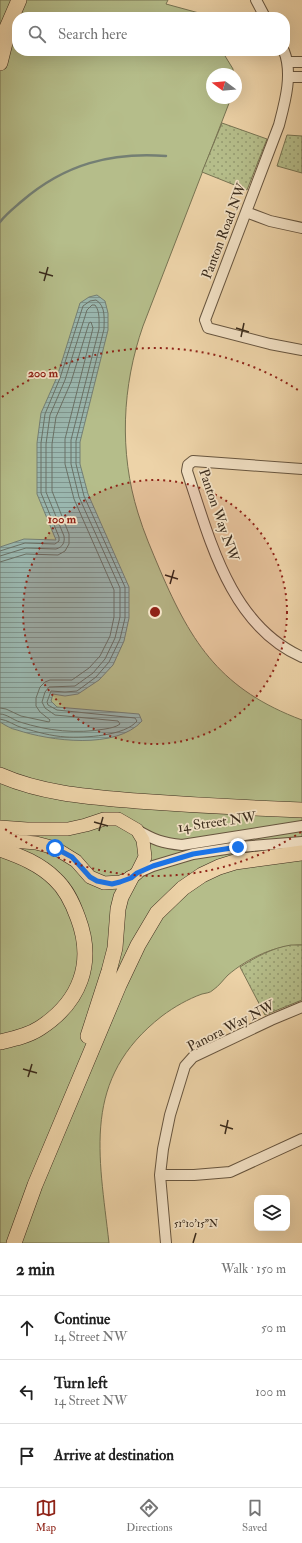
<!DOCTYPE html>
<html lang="en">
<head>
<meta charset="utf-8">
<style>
	:root { --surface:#fff; --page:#f6f6f6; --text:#222; --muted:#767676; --line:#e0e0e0; --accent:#8f2418 }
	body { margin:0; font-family:"IM FELL Double Pica",serif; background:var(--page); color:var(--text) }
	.controls { position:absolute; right:12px; bottom:12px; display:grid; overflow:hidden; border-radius:8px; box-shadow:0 4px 16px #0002 }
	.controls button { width:36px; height:36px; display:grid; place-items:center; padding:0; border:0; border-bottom:1px solid var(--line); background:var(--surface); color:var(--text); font:20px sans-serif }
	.compass { position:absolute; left:206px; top:68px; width:36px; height:36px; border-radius:50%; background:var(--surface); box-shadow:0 4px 16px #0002; rotate:286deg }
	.stop { position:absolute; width:12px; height:12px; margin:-9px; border:3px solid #1a73e8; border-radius:50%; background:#fff }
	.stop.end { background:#1a73e8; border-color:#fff; box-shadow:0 1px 4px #0008 }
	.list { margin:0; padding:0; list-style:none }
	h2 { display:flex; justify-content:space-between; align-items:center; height:52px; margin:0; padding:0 16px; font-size:17px }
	h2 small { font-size:13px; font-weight:400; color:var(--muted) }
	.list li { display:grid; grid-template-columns:26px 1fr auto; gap:12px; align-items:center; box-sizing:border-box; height:64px; padding:0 16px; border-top:1px solid var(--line) }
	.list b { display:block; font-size:15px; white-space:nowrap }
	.list p { margin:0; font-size:13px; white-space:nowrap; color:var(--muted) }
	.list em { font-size:13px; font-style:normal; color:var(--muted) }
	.icon { flex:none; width:22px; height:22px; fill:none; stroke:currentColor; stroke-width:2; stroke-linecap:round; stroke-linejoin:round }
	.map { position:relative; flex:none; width:302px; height:1243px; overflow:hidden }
	.search { position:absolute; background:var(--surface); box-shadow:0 4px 16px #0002; left:12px; right:12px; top:12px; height:44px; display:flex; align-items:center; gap:10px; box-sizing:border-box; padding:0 14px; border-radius:16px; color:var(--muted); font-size:15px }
	.sheet { height:244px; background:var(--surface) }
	nav { display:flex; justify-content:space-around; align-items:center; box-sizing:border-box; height:56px; border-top:1px solid var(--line); background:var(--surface); font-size:11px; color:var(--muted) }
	nav a { display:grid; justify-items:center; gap:2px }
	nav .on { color:var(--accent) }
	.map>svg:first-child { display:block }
	.grass { fill:#b5bd8a; stroke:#787453 }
	.park { fill:url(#park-dots); stroke:#787453 }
	.water { fill:url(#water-rules); stroke:#747f74 }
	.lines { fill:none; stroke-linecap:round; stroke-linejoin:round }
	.shore { stroke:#6a7166; stroke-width:1 }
	.stream { stroke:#747f74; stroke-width:2.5 }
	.minor-casing { stroke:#67553f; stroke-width:12 }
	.major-casing { stroke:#3a2b1c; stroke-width:14 }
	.highway-casing { stroke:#3a2b1c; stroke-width:16 }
	.minor { stroke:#f3e2c6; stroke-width:10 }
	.major { stroke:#edd3a8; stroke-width:13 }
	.highway { stroke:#edd3a8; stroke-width:15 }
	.route { stroke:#1a73e8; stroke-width:5 }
	.ticks { fill:none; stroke:#3a2b1c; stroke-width:1.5 }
	.ring { fill:none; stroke:#8f2418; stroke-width:2; stroke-dasharray:2 4 }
	.labels { text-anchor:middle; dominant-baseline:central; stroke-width:3.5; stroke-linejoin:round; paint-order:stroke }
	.street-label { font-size:14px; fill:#3a2b1c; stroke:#f3e2c6 }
	.ticks-label { font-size:10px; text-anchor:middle; fill:#3a2b1c; stroke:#f3e2c6; stroke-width:3.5; stroke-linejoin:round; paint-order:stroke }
	.centre { fill:#8f2418; stroke:#f3e2c6; stroke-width:2 }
	.ring-label { font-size:12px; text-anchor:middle; font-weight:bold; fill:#8f2418; stroke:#f3e2c6; stroke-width:3.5; stroke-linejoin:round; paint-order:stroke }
</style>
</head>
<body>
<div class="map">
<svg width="302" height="1243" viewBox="0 0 302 1243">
	<defs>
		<pattern id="park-dots" width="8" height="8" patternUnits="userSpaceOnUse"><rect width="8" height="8" fill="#b5bd8a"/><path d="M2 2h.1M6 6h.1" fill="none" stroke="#949a70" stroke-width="1.8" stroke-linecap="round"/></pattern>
		<pattern id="water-rules" width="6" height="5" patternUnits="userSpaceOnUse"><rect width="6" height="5" fill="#9ab7af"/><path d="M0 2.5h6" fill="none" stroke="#7f958e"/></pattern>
	</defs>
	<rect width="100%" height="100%" fill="#edd3a8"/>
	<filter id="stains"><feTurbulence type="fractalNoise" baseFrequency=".005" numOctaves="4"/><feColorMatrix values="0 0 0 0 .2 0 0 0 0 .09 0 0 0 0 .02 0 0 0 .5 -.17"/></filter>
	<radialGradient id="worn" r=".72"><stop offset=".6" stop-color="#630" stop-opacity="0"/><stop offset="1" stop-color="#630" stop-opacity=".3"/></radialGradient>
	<path class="grass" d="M 0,0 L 168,0 L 166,4 L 199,13 L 201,17 L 17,17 L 17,51 L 222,51 L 233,69 L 233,74 L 212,74 L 212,98 L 231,98 L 143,326 C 122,386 119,452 138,513 C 144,533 152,551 160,570 C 192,645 222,690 302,720 L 302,945 C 275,945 248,958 228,975 C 223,980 219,986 213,990 C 210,993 206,993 202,994 C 188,999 174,1007 162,1016 C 81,1079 99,1154 109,1243 L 0,1243 Z"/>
	<path class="park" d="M 222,123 L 267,139 L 247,190 L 202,172 Z
		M 287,135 L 302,136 L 302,173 L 277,166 Z
		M 291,945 L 302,945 L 302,1000 L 265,1015 L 240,967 C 256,957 272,948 291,945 Z"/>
	<path class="water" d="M 97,295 L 105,301 L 108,313 L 108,330 L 80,442 L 80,464 L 88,494 L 129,587 L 129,618 L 124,641 L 113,665 L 99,680 L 78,694 L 65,696 L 53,694 L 51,701 L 57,707 L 139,714 L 142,721 C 116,750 50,741 17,730 C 11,729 5,725 0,722 L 0,547 L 24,539 L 56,540 L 37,494 L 37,443 L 41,413 L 57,377 L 80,303 L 89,297 Z"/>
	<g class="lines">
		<path class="shore" d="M 0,551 L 25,543 L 55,544 L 59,541 L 59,537 L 41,493 L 41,443 L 45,414 L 60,378 L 83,306 L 90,301 L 96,300 C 106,306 104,319 104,329 L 76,441 L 76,464 L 84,496 L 125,587 L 125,618 L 120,639 L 109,662 L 96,677 L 77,691 L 65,692 L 51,691 L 47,702 L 48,705 L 57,710 L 135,718 L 137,721 C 125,736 84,738 66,737 C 51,736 37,732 23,728 C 15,726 8,720 0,719
			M 0,556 L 26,548 L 56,549 C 63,547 65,542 64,536 L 46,492 L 46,444 L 50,415 L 65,380 L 87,310 L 92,305 L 95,305 C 100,311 99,321 99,329 L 71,440 L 71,464 L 79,497 L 120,588 L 120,617 L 115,638 L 105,659 L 93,673 L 75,686 L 49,687 L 45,692 L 42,702 L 45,708 L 55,715 L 118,721 L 120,724 C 116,727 111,728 105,729 C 77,734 48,731 20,722 C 13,720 7,714 0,714
			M 0,562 L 26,554 L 58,555 L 65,551 L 69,544 L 69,534 L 52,491 L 52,444 L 56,417 L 71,382 L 89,323 L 91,322 L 93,328 L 65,439 L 65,464 L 74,499 L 114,590 L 114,617 L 110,636 L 100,656 L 89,668 L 72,680 L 50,680 L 45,682 L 40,687 L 36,698 L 36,706 L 40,712 L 50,720 L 49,722 L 21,716 L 6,709 L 0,708"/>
		<path class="stream" d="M 0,222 C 6,214 14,208 22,201 C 65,164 111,152 166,156"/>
		<defs>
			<path id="minor" d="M 256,0 L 265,17
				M 284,51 C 293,74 285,102 279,125 L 205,320 L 208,328 L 270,344 L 302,350
				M 287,62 L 302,62
				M 288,77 L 302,77
				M 246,212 L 270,221 L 302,228
				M 302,469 L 193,461 L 188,465 L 187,471 C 210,540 230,625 302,657
				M 137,830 C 154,840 162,843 182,845 L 302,826
				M 137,873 L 153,866 L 193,854 L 239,847 L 302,842
				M 160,1175 L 194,1175 L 230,1172 L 302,1139
				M 166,1243 L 160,1175 L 163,1149 L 170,1115 L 185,1066 L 193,1057 L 271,1020 L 302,1007"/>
			<path id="major" d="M 0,827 L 27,829 L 68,829 L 86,825 L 104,819 L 118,819 L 137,830 L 143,840 L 145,857 L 137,873 L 131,878 L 120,882 L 104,883 L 90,877 L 76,861 L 55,848 L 36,843 L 0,840"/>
			<path id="highway" d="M 0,44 L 19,0
				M 0,63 L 7,35
				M 0,775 C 43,794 92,797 137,801 C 192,805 247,808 302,810
				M 0,849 C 20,856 40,864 55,879 C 67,890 73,904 78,918 C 95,963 80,1002 40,1028 C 28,1036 13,1039 0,1042
				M 88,1036 L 109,971 L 115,948 L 118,909 L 121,897 L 131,878
				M 14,1243 L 35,1185 L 119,985 L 138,945 L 157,913 L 183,888 L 202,875 L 219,867 L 235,862 L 302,853"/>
		</defs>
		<use href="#minor" class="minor-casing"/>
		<use href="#major" class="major-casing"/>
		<use href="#highway" class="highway-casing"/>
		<use href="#minor" class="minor"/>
		<use href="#major" class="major"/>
		<use href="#highway" class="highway"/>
	</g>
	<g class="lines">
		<path class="route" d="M 55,848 L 72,857 L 90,877 L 97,881 L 112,884 L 120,882 L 131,878 L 137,873 L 153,866 L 193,854 L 238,847"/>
	</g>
	<path class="ticks" d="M 39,272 L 53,276M 44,281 L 48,267M 236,328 L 249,332M 241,337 L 244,323M 165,575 L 178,579M 170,584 L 174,570M 94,822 L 108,826M 99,831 L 103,817M 23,1069 L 37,1073M 28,1077 L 32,1064M 220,1125 L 233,1129M 225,1134 L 228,1120M 193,1243 L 196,1233"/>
	<circle cx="155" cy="612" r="132" fill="#8f2418" fill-opacity=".12"/>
	<g class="ring">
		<circle cx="155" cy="612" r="132"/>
		<path d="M301 832A264 264 0 0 1 2 827M2 397A264 264 0 0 1 301 392"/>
	</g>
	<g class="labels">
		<g class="street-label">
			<text transform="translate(224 231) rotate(-69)">Panton Road NW</text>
			<text transform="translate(219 515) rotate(71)">Panton Way NW</text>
			<text transform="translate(217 822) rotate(-8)">14 Street NW</text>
			<text transform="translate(231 1026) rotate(-27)">Panora Way NW</text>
		</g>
	</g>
	<g class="ticks-label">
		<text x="196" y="1227">51°10'15"N</text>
	</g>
	<circle cx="155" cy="612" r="6" class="centre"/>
	<g class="ring-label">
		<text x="43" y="377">200 m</text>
		<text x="62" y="523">100 m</text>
	</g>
	<rect width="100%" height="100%" filter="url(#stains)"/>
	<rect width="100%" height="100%" fill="url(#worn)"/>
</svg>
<div class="controls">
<button><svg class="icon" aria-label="layers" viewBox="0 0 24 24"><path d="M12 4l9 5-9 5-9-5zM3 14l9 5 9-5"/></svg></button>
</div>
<svg class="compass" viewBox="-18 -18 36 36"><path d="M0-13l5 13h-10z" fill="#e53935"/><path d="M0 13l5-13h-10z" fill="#767676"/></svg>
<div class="stop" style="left:55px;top:848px"></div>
<div class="stop end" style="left:238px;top:847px"></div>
<div class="search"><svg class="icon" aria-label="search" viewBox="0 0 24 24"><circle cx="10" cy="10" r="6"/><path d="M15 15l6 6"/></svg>Search here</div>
</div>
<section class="sheet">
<h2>2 min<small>Walk · 150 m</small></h2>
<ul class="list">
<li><svg class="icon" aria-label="ahead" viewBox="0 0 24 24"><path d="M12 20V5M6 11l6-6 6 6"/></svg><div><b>Continue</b><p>14 Street NW</p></div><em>50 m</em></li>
<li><svg class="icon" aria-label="left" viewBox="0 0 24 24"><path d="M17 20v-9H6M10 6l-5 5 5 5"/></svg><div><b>Turn left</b><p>14 Street NW</p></div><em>100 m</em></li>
<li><svg class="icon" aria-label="arrive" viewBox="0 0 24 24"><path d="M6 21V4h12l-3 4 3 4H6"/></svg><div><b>Arrive at destination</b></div></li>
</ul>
</section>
<nav>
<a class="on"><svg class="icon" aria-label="map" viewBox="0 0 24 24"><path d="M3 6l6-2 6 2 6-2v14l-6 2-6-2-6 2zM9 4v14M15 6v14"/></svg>Map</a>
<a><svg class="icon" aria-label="directions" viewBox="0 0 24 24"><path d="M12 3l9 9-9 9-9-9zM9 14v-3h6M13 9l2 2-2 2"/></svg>Directions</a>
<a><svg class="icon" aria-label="saved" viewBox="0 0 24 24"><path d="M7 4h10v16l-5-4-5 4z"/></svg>Saved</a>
</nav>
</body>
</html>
